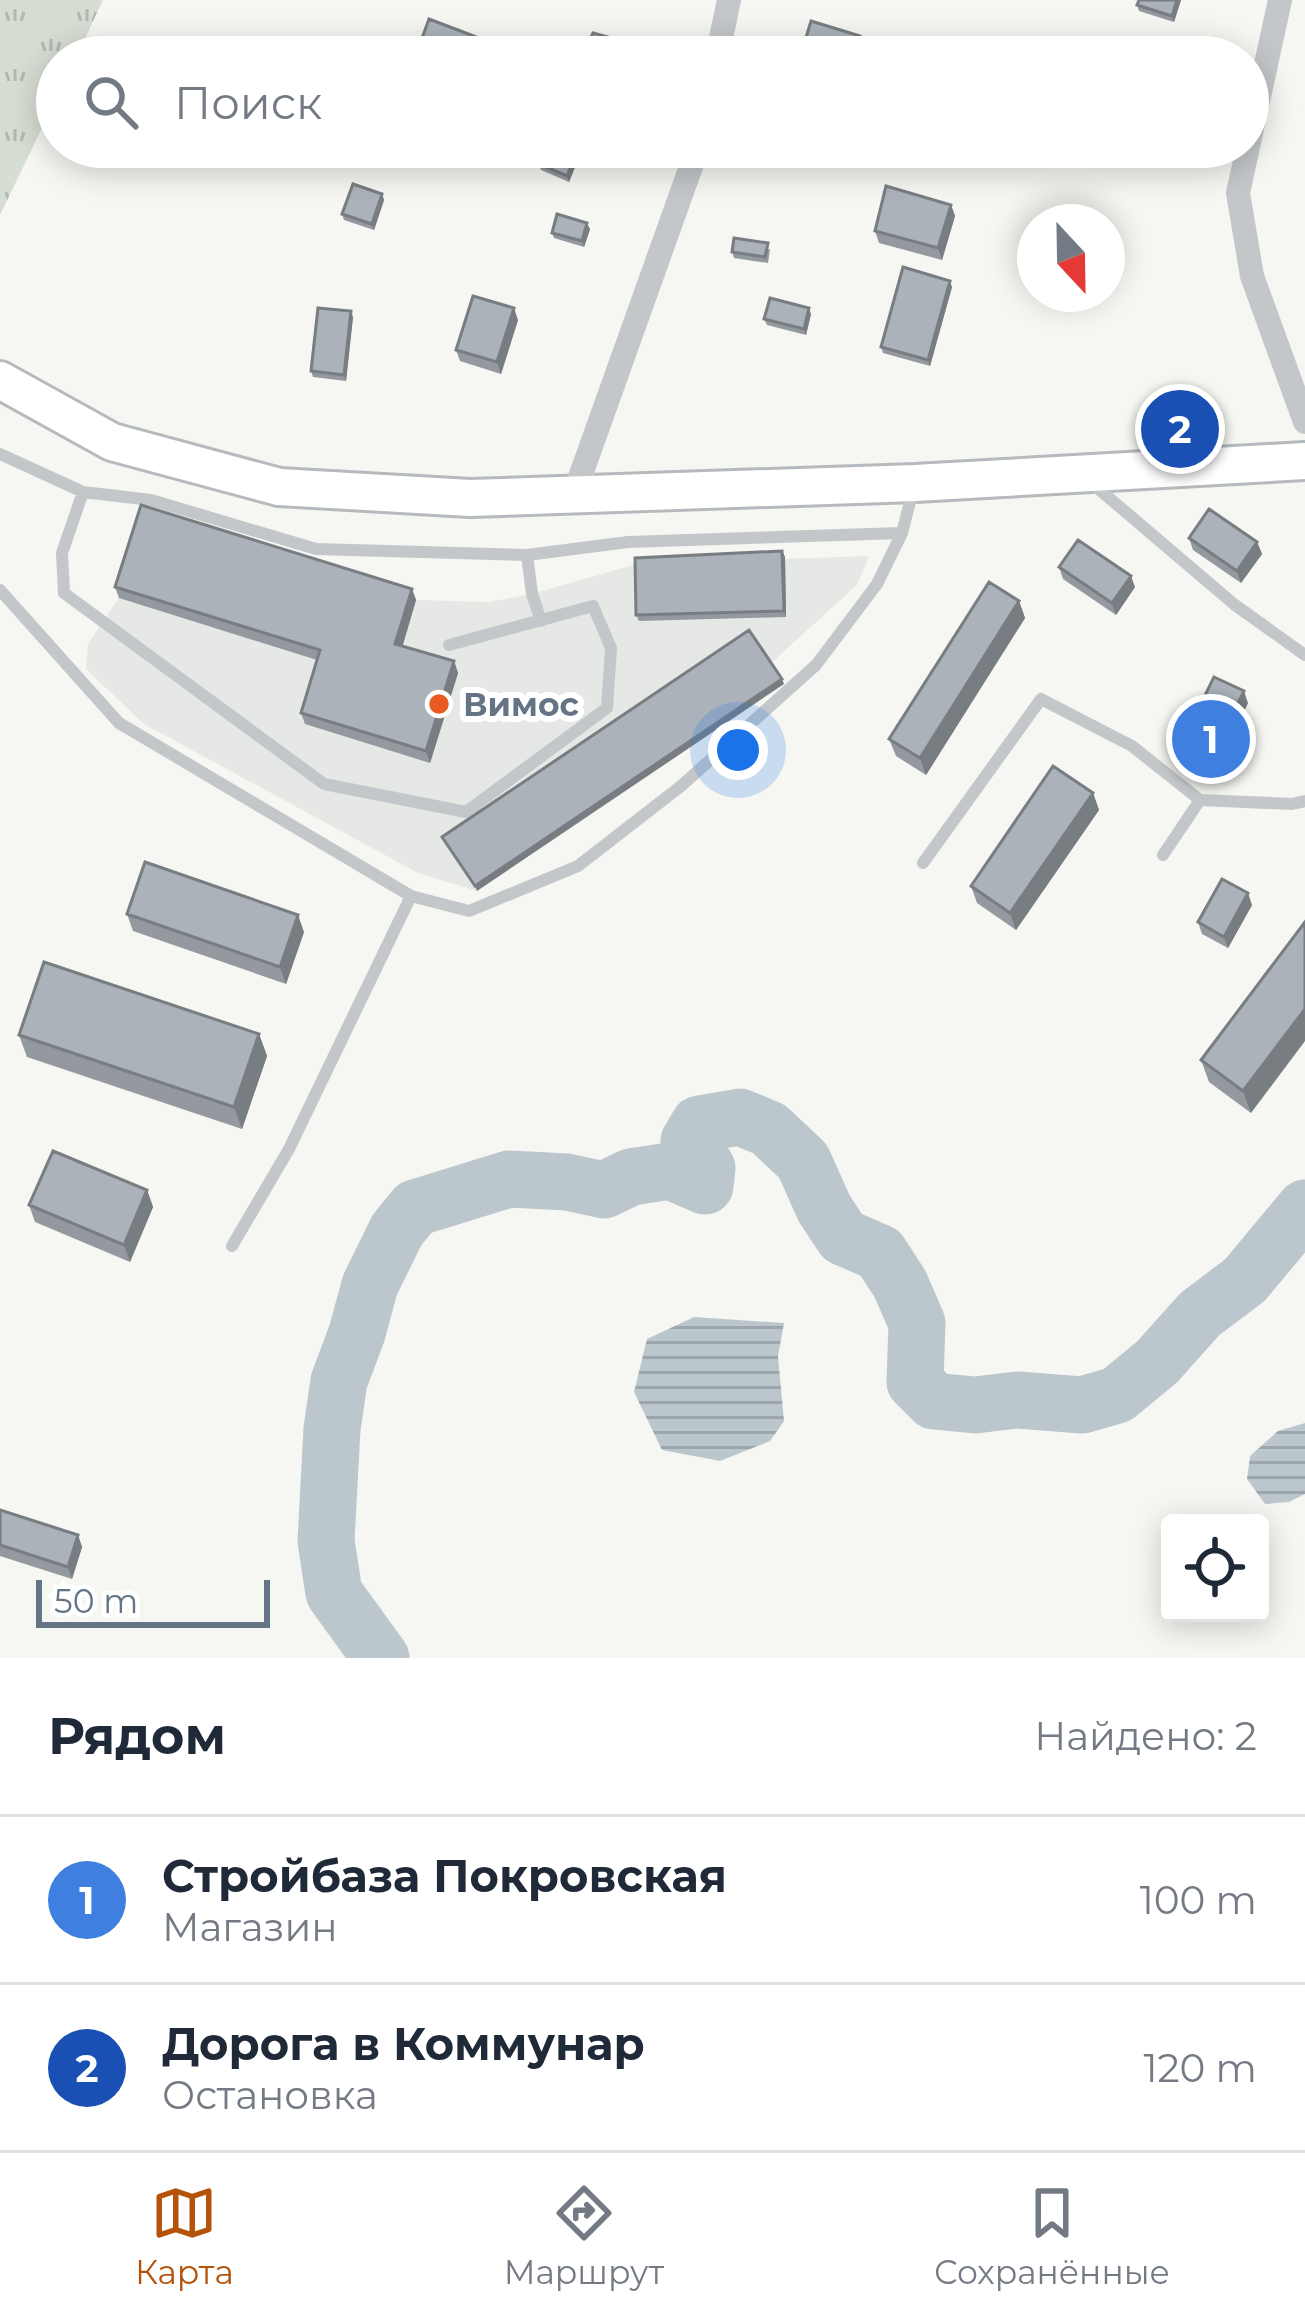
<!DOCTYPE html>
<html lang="ru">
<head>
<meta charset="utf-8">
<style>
	:root { --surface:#fff; --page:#f6f6f7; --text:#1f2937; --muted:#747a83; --line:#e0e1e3; --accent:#b45309 }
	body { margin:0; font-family:Montserrat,sans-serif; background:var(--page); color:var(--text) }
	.controls { position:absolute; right:36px; bottom:36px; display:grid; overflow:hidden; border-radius:12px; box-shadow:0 6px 30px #0003 }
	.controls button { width:108px; height:108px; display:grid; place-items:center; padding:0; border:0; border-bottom:3px solid var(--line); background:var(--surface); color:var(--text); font:60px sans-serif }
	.compass { position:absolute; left:1017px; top:204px; width:108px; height:108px; border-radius:50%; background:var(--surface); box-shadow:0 6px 30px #0003; rotate:158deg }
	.scale { position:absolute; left:36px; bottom:30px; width:234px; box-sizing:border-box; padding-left:12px; border:6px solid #647484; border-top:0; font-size:33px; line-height:42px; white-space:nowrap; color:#647484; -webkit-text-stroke:9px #fff; paint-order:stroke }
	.you { position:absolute; left:738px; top:750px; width:42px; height:42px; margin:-30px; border:9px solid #fff; border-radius:50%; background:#1a73e8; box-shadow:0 0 0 18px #1a73e833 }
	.badge { display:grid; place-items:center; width:78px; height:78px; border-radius:50%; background:var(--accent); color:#fff; font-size:39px; font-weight:700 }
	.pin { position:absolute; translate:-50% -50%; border:6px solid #fff; box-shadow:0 3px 12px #0006 }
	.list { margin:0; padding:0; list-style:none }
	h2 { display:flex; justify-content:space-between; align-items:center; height:156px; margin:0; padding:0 48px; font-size:51px }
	h2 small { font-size:39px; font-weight:400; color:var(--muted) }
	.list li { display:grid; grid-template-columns:78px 1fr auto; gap:36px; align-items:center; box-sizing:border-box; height:168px; padding:0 48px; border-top:3px solid var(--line) }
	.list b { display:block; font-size:45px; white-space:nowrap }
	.list p { margin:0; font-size:39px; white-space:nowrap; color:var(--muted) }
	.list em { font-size:39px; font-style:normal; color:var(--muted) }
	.icon { flex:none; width:66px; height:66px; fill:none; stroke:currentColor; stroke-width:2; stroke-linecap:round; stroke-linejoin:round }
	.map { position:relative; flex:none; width:1305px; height:1658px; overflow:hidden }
	.search { position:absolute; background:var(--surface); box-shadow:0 6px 30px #0003; left:36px; right:36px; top:36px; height:132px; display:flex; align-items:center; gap:30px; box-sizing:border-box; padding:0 42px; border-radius:66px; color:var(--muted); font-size:45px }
	.sheet { height:492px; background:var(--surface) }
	nav { display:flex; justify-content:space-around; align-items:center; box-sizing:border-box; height:168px; border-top:3px solid var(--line); background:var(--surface); font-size:33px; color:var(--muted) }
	nav a { display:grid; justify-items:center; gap:6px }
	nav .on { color:var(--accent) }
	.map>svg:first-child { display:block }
	.built { fill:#e6e8e6 }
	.grass { fill:url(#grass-tufts) }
	.water { fill:url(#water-rules) }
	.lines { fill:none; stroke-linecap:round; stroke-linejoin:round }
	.river { stroke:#bcc7cd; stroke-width:57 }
	.secondary-casing { stroke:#b5babf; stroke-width:42 }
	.lane { stroke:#c3c7ca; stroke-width:12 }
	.street { stroke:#c3c7ca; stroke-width:24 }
	.secondary { stroke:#fff; stroke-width:36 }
	.wall { fill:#93999f }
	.shaded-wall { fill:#787d82 }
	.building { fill:#abb2b9; stroke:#787d82; stroke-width:3 }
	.poi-dot { fill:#e75a21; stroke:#fff; stroke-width:4.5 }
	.labels { text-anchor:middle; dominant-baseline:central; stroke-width:12; stroke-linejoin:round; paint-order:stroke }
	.poi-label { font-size:33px; font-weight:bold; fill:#647484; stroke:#fff; text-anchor:start }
</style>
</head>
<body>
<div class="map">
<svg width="1305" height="1658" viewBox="0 0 1305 1658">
	<defs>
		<pattern id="grass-tufts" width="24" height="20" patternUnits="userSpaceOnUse" patternTransform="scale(3)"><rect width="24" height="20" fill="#d6ddd3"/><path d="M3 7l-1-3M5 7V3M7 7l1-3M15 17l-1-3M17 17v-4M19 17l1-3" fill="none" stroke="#b1b8b1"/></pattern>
		<pattern id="water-rules" width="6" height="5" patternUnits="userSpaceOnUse" patternTransform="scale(3)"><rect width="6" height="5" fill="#bcc7cd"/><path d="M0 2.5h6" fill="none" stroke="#9ca6ac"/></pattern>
	</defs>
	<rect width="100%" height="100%" fill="#f6f6f2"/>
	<path class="built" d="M 145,517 L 417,600 L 489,602 L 532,594 L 637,564 L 869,556 L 857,585 L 771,663 L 784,684 L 477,891 L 418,873 L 144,724 L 86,669 L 88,644 L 119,598 Z"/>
	<path class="grass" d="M 0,0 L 103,0 L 76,57 L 57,57 L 57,97 L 0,215 Z"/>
	<path class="water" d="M 694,1317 L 784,1323 L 778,1356 L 784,1421 L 770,1441 L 720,1461 L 662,1450 L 634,1392 L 647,1339 Z
		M 1305,1423 L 1305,1494 L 1289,1502 L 1265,1504 L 1247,1479 L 1250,1456 L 1278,1431 Z"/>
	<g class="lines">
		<path class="river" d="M 381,1658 L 334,1593 L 326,1541 L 332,1429 L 339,1381 L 357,1333 L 370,1285 L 397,1230 L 415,1208 L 509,1179 L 567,1182 L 604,1190 L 631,1177 L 670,1171 L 705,1186 L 707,1168 L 689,1141 L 699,1124 L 740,1117 L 769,1129 L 803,1161 L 824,1208 L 843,1237 L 880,1253 L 900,1284 L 917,1323 L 915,1382 L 934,1401 L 975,1405 L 1017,1400 L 1082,1405 L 1117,1395 L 1157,1362 L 1200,1314 L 1245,1280 L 1305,1208"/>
		<defs>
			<path id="secondary" d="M 0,380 L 112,442 L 279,487 L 470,498 L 915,483 L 1305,461"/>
		</defs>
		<use href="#secondary" class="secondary-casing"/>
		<path class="lane" d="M 0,454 L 83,492 L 151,500 L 316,549 L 527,555 L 628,542 L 902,533
			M 1088,480 L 1235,605 L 1305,655
			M 83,492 L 62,553 L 64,593 L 324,784 L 466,812 L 607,708 L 611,648 L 593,606 L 449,645
			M 527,555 L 532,594 L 541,621
			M 0,590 L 119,723 L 411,896 L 469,911 L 578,866 L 681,786 L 816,665 L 877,584 L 902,533 L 913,490
			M 1163,855 L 1200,800
			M 923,863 L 1041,699 L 1132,746 L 1200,800 L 1292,804 L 1305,801
			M 232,1246 L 289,1149 L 411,896"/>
		<path class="street" d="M 1280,0 L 1238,193 L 1252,276 L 1305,422
			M 717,57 L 729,0
			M 574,494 L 698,147"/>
		<use href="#secondary" class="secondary"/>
	</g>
	<path class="wall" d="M 1139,0 L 1181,0 L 1174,22 L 1139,11 L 1137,5 Z
		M 577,151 L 579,157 L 569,182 L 541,170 L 539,164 Z
		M 382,194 L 384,200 L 374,230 L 344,220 L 342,214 Z
		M 951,205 L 955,216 L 942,260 L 879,243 L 875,231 Z
		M 590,229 L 584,247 L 554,238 L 552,233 Z
		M 770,249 L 768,263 L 734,258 L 732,252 Z
		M 952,287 L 930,366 L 883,353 L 881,347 Z
		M 811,314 L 806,335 L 767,325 L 764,319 Z
		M 353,317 L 346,381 L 313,377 L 311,371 Z
		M 518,320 L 501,374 L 460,361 L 456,350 Z
		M 1198,404 L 1197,415 L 1177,415 L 1175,409 Z
		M 1189,538 L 1257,542 L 1262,554 L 1241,583 L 1193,550 Z
		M 782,551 L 785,557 L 786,617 L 639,621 L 636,615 Z
		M 1059,567 L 1135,587 L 1116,615 L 1063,579 Z
		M 115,587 L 412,589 L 416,600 L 402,646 L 454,661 L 458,673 L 430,763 L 305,724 L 301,713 L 317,660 L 119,598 Z
		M 1019,601 L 1025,618 L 926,775 L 896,756 L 889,739 Z
		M 1248,703 L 1221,757 L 1191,743 L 1187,732 Z
		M 1093,793 L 1099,810 L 1016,930 L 977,903 L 971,886 Z
		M 1252,905 L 1228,948 L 1202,934 L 1198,922 Z
		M 127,914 L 304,932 L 286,984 L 133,931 Z
		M 1305,922 L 1251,1113 L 1209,1082 L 1201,1060 Z
		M 259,1034 L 267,1056 L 242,1129 L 27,1057 L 19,1035 Z
		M 147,1190 L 153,1207 L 130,1262 L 35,1222 L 29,1205 Z
		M 0,1510 L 78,1535 L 82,1547 L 72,1579 L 0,1556 Z"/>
	<path class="shaded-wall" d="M 1177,0 L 1181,0 L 1174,22 L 1172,16 Z
		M 860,36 L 864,48 L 861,57 L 853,57 Z
		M 577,151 L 579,157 L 569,182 L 567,176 Z
		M 382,194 L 384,200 L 374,230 L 372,224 Z
		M 951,205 L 955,216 L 942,260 L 938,248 Z
		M 587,223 L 590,229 L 584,247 L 582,241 Z
		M 950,281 L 952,287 L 930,366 L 928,360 Z
		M 514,308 L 518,320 L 501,374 L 497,362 Z
		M 809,308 L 811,314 L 806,335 L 804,329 Z
		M 351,311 L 353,317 L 346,381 L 344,375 Z
		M 1257,542 L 1262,554 L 1241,583 L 1237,571 Z
		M 782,551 L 785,557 L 786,617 L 784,611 Z
		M 1131,576 L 1135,587 L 1116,615 L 1112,603 Z
		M 412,589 L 416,600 L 400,655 L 395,644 Z
		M 1019,601 L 1025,618 L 926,775 L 920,758 Z
		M 454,661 L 458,673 L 430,763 L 426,751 Z
		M 782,679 L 784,684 L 477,891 L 475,886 Z
		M 1244,691 L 1248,703 L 1221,757 L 1217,746 Z
		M 1093,793 L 1099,810 L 1016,930 L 1010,913 Z
		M 1248,893 L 1252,905 L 1228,948 L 1224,937 Z
		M 298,915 L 304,932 L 286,984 L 280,967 Z
		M 1305,1009 L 1305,1041 L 1251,1113 L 1243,1091 Z
		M 259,1034 L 267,1056 L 242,1129 L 234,1107 Z
		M 147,1190 L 153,1207 L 130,1262 L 124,1245 Z
		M 78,1535 L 82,1547 L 72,1579 L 68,1567 Z"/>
	<path class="building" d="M 1139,0 L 1177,0 L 1172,16 L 1137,5 Z
		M 429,19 L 495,44 L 490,57 L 431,57 L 417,52 Z
		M 811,21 L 860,36 L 853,57 L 800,57 Z
		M 593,33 L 634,44 L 632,57 L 582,57 Z
		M 546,147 L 566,147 L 577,151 L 567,176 L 539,164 Z
		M 353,184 L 382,194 L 372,224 L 342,214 Z
		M 886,186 L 951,205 L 938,248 L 875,231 Z
		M 557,214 L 587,223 L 582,241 L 552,233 Z
		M 734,238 L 768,243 L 765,257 L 732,252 Z
		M 903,267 L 950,281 L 928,360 L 881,347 Z
		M 473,296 L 514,308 L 497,362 L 456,350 Z
		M 770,298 L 809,308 L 804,329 L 764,319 Z
		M 318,308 L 351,311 L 344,375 L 311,371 Z
		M 1175,398 L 1195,398 L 1195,409 L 1175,409 Z
		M 141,505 L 412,589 L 395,644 L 454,661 L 426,751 L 301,713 L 320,650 L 115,587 Z
		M 1209,509 L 1257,542 L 1237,571 L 1189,538 Z
		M 1078,540 L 1131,576 L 1112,603 L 1059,567 Z
		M 782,551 L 784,611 L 636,615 L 635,558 Z
		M 989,582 L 1019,601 L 920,758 L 889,739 Z
		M 749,630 L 782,679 L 475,886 L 442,837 Z
		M 1214,677 L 1244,691 L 1217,746 L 1187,732 Z
		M 1053,766 L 1093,793 L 1010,913 L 971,886 Z
		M 145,862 L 298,915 L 280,967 L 127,914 Z
		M 1222,879 L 1248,893 L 1224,937 L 1198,922 Z
		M 1305,922 L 1305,1009 L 1243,1091 L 1201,1060 Z
		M 44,962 L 259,1034 L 234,1107 L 19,1035 Z
		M 53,1151 L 147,1190 L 124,1245 L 29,1205 Z
		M 0,1510 L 78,1535 L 68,1567 L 0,1545 Z"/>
	<circle class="poi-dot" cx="439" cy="704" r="12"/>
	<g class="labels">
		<g class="poi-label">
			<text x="463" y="704">Вимос</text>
		</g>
	</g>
</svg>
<div class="controls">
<button><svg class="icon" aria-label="locate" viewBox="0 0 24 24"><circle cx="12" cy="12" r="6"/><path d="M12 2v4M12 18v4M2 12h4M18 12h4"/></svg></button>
</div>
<svg class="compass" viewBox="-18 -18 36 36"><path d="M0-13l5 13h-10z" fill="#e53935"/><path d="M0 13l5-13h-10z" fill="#747a83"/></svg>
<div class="scale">50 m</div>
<div class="you"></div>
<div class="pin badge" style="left:1211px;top:739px;background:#3f7fe0">1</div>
<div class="pin badge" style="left:1180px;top:429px;background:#1a4fb4">2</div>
<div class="search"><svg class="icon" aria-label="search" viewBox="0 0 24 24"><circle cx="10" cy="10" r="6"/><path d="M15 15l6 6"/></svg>Поиск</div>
</div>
<section class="sheet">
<h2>Рядом<small>Найдено: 2</small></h2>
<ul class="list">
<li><span class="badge" style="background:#3f7fe0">1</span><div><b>Стройбаза Покровская</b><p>Магазин</p></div><em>100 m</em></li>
<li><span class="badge" style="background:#1a4fb4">2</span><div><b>Дорога в Коммунар</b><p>Остановка</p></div><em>120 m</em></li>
</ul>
</section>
<nav>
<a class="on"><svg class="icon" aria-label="map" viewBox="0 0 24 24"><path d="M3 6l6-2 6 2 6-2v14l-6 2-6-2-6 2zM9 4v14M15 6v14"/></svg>Карта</a>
<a><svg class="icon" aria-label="directions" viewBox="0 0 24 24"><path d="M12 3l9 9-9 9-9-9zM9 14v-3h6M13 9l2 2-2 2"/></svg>Маршрут</a>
<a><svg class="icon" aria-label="saved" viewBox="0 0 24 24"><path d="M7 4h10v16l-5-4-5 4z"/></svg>Сохранённые</a>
</nav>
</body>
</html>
